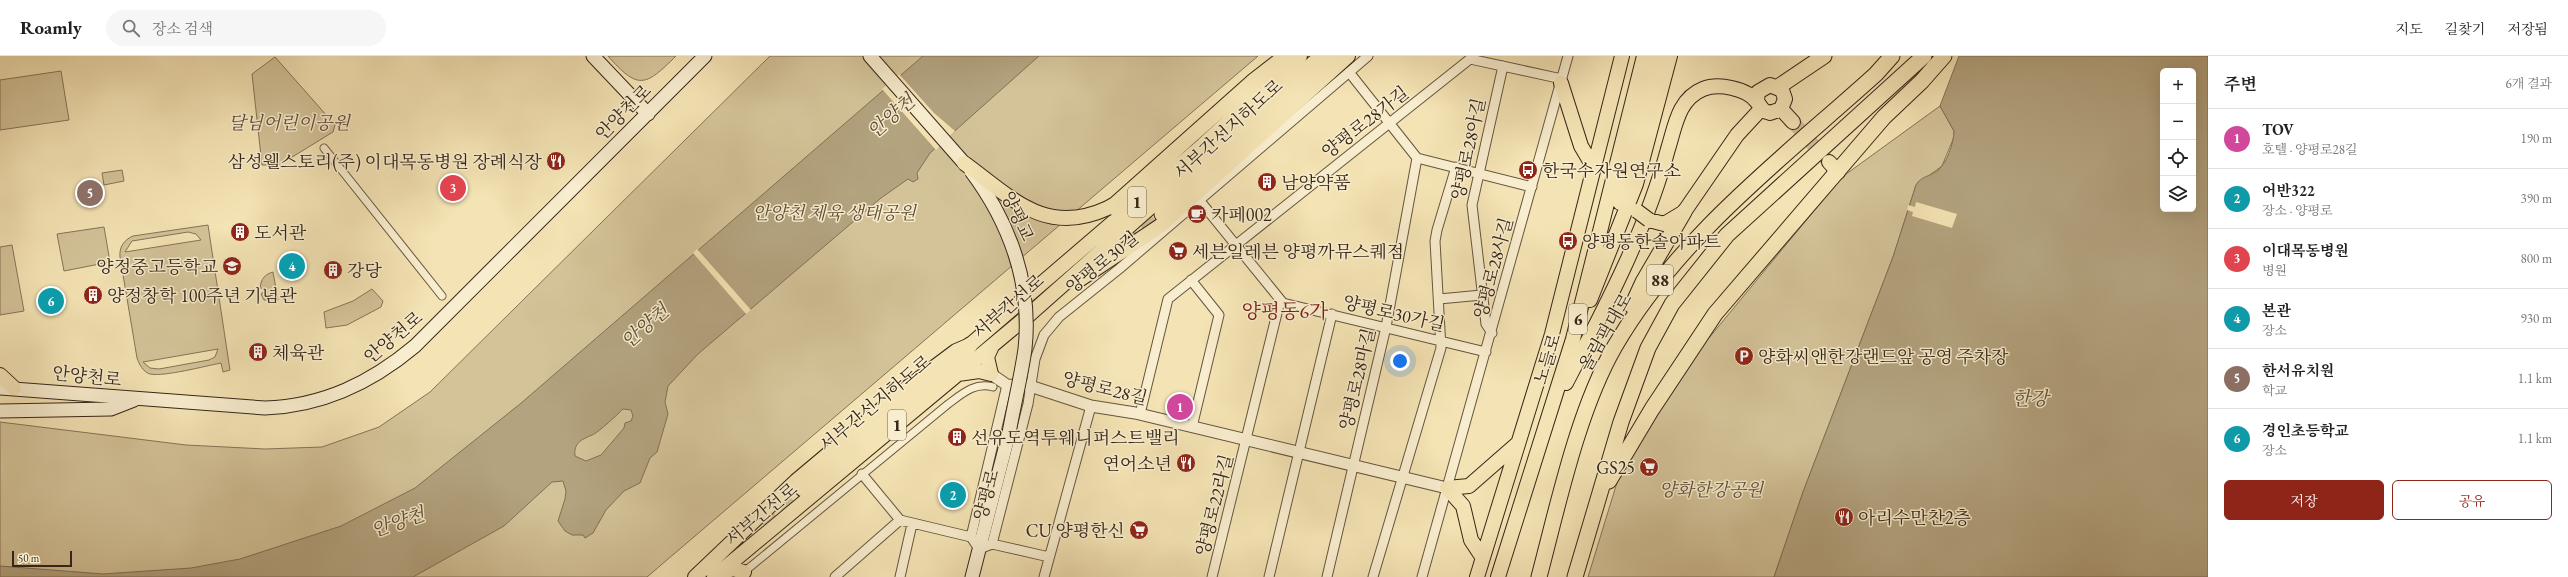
<!DOCTYPE html>
<html lang="ko">
<head>
<meta charset="utf-8">
<style>
	:root { --surface:#fff; --page:#f6f6f6; --text:#222; --muted:#767676; --line:#e0e0e0; --accent:#8f2418 }
	body { margin:0; font-family:"EB Garamond","Noto Serif KR",serif; background:var(--page); color:var(--text) }
	.controls { position:absolute; right:12px; top:12px; display:grid; overflow:hidden; border-radius:6px; box-shadow:0 4px 16px #0002 }
	.controls button { width:36px; height:36px; display:grid; place-items:center; padding:0; border:0; border-bottom:1px solid var(--line); background:var(--surface); color:var(--text); font:20px sans-serif }
	.scale { position:absolute; left:12px; bottom:10px; width:60px; box-sizing:border-box; padding-left:4px; border:2px solid #362617; border-top:0; font-size:11px; line-height:14px; white-space:nowrap; color:#362617; -webkit-text-stroke:3px #f8edce; paint-order:stroke }
	.you { position:absolute; left:1400px; top:305px; width:14px; height:14px; margin:-10px; border:3px solid #fff; border-radius:50%; background:#1a73e8; box-shadow:0 0 0 6px #1a73e833 }
	.badge { display:grid; place-items:center; width:26px; height:26px; border-radius:50%; background:var(--accent); color:#fff; font-size:13px; font-weight:700 }
	.pin { position:absolute; translate:-50% -50%; border:2px solid #fff; box-shadow:0 1px 4px #0006 }
	.list { margin:0; padding:0; list-style:none }
	h2 { display:flex; justify-content:space-between; align-items:center; height:52px; margin:0; padding:0 16px; font-size:17px }
	h2 small { font-size:13px; font-weight:400; color:var(--muted) }
	.list li { display:grid; grid-template-columns:26px 1fr auto; gap:12px; align-items:center; box-sizing:border-box; height:60px; padding:0 16px; border-top:1px solid var(--line) }
	.list b { display:block; font-size:15px; white-space:nowrap }
	.list p { margin:0; font-size:13px; white-space:nowrap; color:var(--muted) }
	.list em { font-size:13px; font-style:normal; color:var(--muted) }
	.actions { display:flex; gap:8px; padding:12px 16px }
	.actions a { flex:1; padding:9px 0; border:1px solid var(--accent); border-radius:6px; text-align:center; font-size:14px; color:var(--accent) }
	.actions .main { background:var(--accent); color:#fff }
	.icon { flex:none; width:22px; height:22px; fill:none; stroke:currentColor; stroke-width:2; stroke-linecap:round; stroke-linejoin:round }
	.map { position:relative; flex:none; width:2208px; height:521px; overflow:hidden }
	header { display:flex; align-items:center; gap:24px; box-sizing:border-box; height:56px; padding:0 20px; background:var(--surface); border-bottom:1px solid var(--line) }
	header strong { font-size:19px }
	nav { display:flex; gap:22px; margin-inline-start:auto; font-size:14px }
	.search { width:280px; height:36px; background:var(--page); display:flex; align-items:center; gap:10px; box-sizing:border-box; padding:0 14px; border-radius:22px; color:var(--muted); font-size:15px }
	main { display:flex }
	aside { flex:1; background:var(--surface) }
	.map>svg:first-child { display:block }
	.green { fill:#d4c399; stroke:#857458; fill-rule:evenodd }
	.water { fill:#b3a37f; stroke:#817155; fill-rule:evenodd }
	.pier { fill:#f4e3b4 }
	.lines { fill:none; stroke-linecap:round; stroke-linejoin:round }
	.primary-tunnel { stroke:#cebd95; stroke-width:14; stroke-dasharray:14 7; stroke-linecap:butt }
	.trunk-tunnel { stroke:#cebd95; stroke-width:15; stroke-dasharray:15 8; stroke-linecap:butt }
	.pedestrian-casing { stroke:#66553e; stroke-width:9 }
	.minor-casing { stroke:#66553e; stroke-width:11 }
	.tertiary-casing { stroke:#66553e; stroke-width:13 }
	.secondary-casing { stroke:#362617; stroke-width:15 }
	.primary-casing { stroke:#362617; stroke-width:16 }
	.trunk-casing { stroke:#362617; stroke-width:17 }
	.pedestrian { stroke:#f8edce; stroke-width:7 }
	.minor { stroke:#f8edce; stroke-width:9 }
	.tertiary { stroke:#f8edce; stroke-width:11 }
	.secondary { stroke:#f8edce; stroke-width:13 }
	.primary { stroke:#f4e3b4; stroke-width:14 }
	.trunk { stroke:#f4e3b4; stroke-width:15 }
	.secondary-bridge-casing { stroke:#362617; stroke-width:15; stroke-linecap:butt }
	.primary-bridge-casing { stroke:#362617; stroke-width:16; stroke-linecap:butt }
	.secondary-bridge { stroke:#f8edce; stroke-width:13 }
	.primary-bridge { stroke:#f4e3b4; stroke-width:14 }
	.labels { text-anchor:middle; dominant-baseline:central; stroke-width:3; stroke-linejoin:round; paint-order:stroke }
	.shield { fill:#f8edce; stroke:#70624e; stroke-width:1 }
	.shield-label { font-size:17px; font-weight:bold; fill:#362617 }
	.street-label { font-size:18px; fill:#362617; stroke:#f8edce }
	.park-label { font-size:18px; font-style:italic; fill:#5e4d38; stroke:#f8edce }
	.poi-label { font-size:18px; fill:#362617; stroke:#f8edce; text-anchor:start }
	.water-label { font-size:19px; font-style:italic; fill:#5c4c36; stroke:#f8edce }
	.quarter-label { font-size:20px; fill:#7a1f14; stroke:#f8edce }
</style>
</head>
<body>
<header>
<strong>Roamly</strong>
<div class="search"><svg class="icon" aria-label="search" viewBox="0 0 24 24"><circle cx="10" cy="10" r="6"/><path d="M15 15l6 6"/></svg>장소 검색</div>
<nav><a>지도</a><a>길찾기</a><a>저장됨</a></nav>
</header>
<main>
<div class="map">
<svg width="2208" height="521" viewBox="0 0 2208 521">
	<rect width="100%" height="100%" fill="#f4e3b4"/>
	<filter id="stains"><feTurbulence type="fractalNoise" baseFrequency=".005" numOctaves="4"/><feColorMatrix values="0 0 0 0 .2 0 0 0 0 .09 0 0 0 0 .02 0 0 0 .5 -.17"/></filter>
	<radialGradient id="worn" r=".72"><stop offset=".6" stop-color="#630" stop-opacity="0"/><stop offset="1" stop-color="#630" stop-opacity=".3"/></radialGradient>
	<path class="green" d="M 608,0 L 676,0 C 645,31 638,34 608,0 Z
		M 770,0 L 1258,0 L 647,521 L 0,521 L 0,366 L 186,389 L 265,393 L 322,391 L 379,371 L 430,336 Z
		M 275,1 L 335,69 L 333,76 L 271,114 L 267,109 L 262,109 L 252,18 Z
		M 61,15 L 69,64 L 0,74 L 0,24 Z
		M 1940,50 L 1954,75 L 1954,81 L 1942,110 L 1916,129 L 1893,201 L 1803,436 L 1774,521 L 1588,521 L 1623,407 L 1699,294 L 1842,121 Z
		M 122,114 L 124,125 L 104,129 L 102,117 Z
		M 208,169 L 230,314 L 223,316 L 221,307 C 205,310 164,321 150,318 C 143,316 139,308 137,302 L 120,201 C 119,191 124,184 133,180 ZM 188,176 L 196,178 L 201,184 L 125,196 L 132,185 ZM 218,293 L 215,301 L 209,304 L 159,313 L 150,312 L 143,306 Z
		M 104,171 L 110,206 L 64,215 L 57,178 Z
		M 12,189 L 24,255 L 0,259 L 0,191 Z
		M 273,216 L 278,244 L 264,244 L 261,238 L 267,233 L 260,232 C 261,223 265,218 273,216 Z
		M 372,233 L 383,245 L 381,251 L 347,269 L 326,272 L 324,256 L 353,245 Z"/>
	<path class="water" d="M 923,0 L 1039,0 L 930,97 L 917,117 L 918,123 L 913,126 L 908,123 L 881,142 L 698,298 L 668,330 L 665,346 L 668,358 L 657,396 L 650,402 L 640,427 L 624,435 L 606,454 L 593,477 L 585,482 L 583,479 L 572,479 L 565,475 L 558,465 L 565,443 L 566,435 L 563,425 L 552,426 L 504,470 L 413,521 L 0,521 L 0,510 L 103,518 L 191,512 L 240,503 L 341,470 L 415,432 L 520,348 ZM 623,353 L 631,354 L 633,360 L 631,365 L 625,367 L 624,372 L 601,399 L 586,405 L 575,400 C 573,386 583,383 592,379 C 598,377 619,357 623,353 Z
		M 1959,0 L 2208,0 L 2208,521 L 1774,521 L 1803,436 L 1893,201 L 1916,129 C 1921,120 1929,121 1937,115 C 1947,108 1954,86 1954,75 L 1940,50 ZM 2163,15 L 2193,15 L 2193,153 L 2163,153 Z"/>
	<path class="pier" d="M 899,18 L 934,57 L 955,75 L 936,94 L 882,33 Z
		M 1916,146 L 1957,158 L 1952,172 L 1912,160 L 1913,156 L 1907,154 L 1908,149 L 1915,151 Z
		M 697,193 L 751,254 L 746,258 L 693,197 Z"/>
	<g class="lines">
		<path class="primary-tunnel" d="M 1793,66 L 1826,103"/>
		<path class="trunk-tunnel" d="M 1125,187 L 1162,158
			M 761,465 L 803,433"/>
		<defs>
			<path id="pedestrian" d="M 324,92 L 442,240
				M 744,516 L 947,349 C 962,338 974,326 993,331"/>
			<path id="minor" d="M 1349,16 L 1417,102 L 1532,131
				M 1200,145 L 1283,247 L 1486,296
				M 1191,224 L 1219,259 L 1192,371
				M 1439,243 L 1482,239
				M 1492,277 L 1486,268 L 1472,149 L 1503,10
				M 1007,329 L 971,481 L 979,493 L 992,488 L 1028,348 L 1035,303 L 1044,279 L 1059,261 L 1119,213 L 1368,0
				M 1140,358 L 1168,243 L 1470,3 L 1562,23
				M 862,418 L 900,464 L 971,481
				M 992,488 L 1049,501
				M 835,521 L 900,464
				M 900,521 L 912,468
				M 1044,521 L 1091,350
				M 1212,521 L 1280,245
				M 1269,521 L 1332,258
				M 1327,521 L 1386,271 L 1417,102
				M 1373,521 L 1441,292 L 1435,185 L 1437,174 L 1456,111
				M 1422,521 L 1568,0"/>
			<path id="tertiary" d="M 991,318 L 1007,329 L 1030,330 L 1091,350 L 1135,357 L 1447,432"/>
			<path id="secondary" d="M 593,0 L 648,58
				M 870,0 L 964,107
				M 0,332 L 265,352 C 323,350 371,327 415,290 L 705,0
				M 0,355 L 111,353 L 134,344
				M 972,521 L 1009,377"/>
			<path id="primary" d="M 1561,27 L 1581,90 L 1594,112
				M 1781,53 L 1793,66
				M 1829,106 L 1838,116
				M 1620,147 L 1658,0
				M 1108,152 L 1115,148 L 1254,24 L 1285,0
				M 1649,164 L 1664,168 L 1684,156 L 1737,79 L 1761,53
				M 1079,224 L 1160,170 L 1348,0
				M 1590,244 L 1636,128 L 1670,0
				M 958,318 L 979,315 L 991,318 L 987,301 L 992,290
				M 0,319 L 14,332
				M 1566,327 C 1605,252 1646,175 1668,93 C 1675,71 1678,43 1703,33 C 1718,27 1747,32 1757,46 C 1762,51 1761,55 1770,57 L 1781,53 L 1785,43 L 1782,34 L 1770,29 L 1758,36 L 1757,45
				M 1447,432 L 1469,430 L 1517,388
				M 1447,432 L 1463,450 L 1471,484 L 1483,502
				M 721,517 L 733,513 L 744,516
				M 695,521 L 796,425 L 908,331 L 956,295 L 970,289 L 1203,89 L 1300,0
				M 714,521 L 1030,258 L 1321,0
				M 1477,521 L 1552,278 L 1622,0
				M 1498,521 L 1573,283 L 1644,0"/>
			<path id="trunk" d="M 1778,31 L 1824,0
				M 1162,158 L 1337,0
				M 1632,250 L 1643,226 L 1684,156
				M 1609,425 L 1652,353 L 1715,258 L 1884,61 L 1922,25 L 1944,0
				M 803,433 L 960,302 L 970,289
				M 1539,521 C 1558,449 1578,354 1615,290 C 1679,180 1783,102 1876,18 L 1892,0
				M 1575,521 L 1621,366 L 1648,292 L 1672,248 L 1727,179 L 1924,0"/>
		</defs>
		<use href="#pedestrian" class="pedestrian-casing"/>
		<use href="#minor" class="minor-casing"/>
		<use href="#tertiary" class="tertiary-casing"/>
		<use href="#secondary" class="secondary-casing"/>
		<use href="#primary" class="primary-casing"/>
		<use href="#trunk" class="trunk-casing"/>
		<use href="#pedestrian" class="pedestrian"/>
		<use href="#minor" class="minor"/>
		<use href="#tertiary" class="tertiary"/>
		<use href="#secondary" class="secondary"/>
		<use href="#primary" class="primary"/>
		<use href="#trunk" class="trunk"/>
		<defs>
			<path id="secondary-bridge" d="M 971,115 C 1010,167 1032,228 1025,293 C 1021,321 1014,349 1009,377"/>
			<path id="primary-bridge" d="M 964,107 C 1012,142 1045,181 1108,152
				M 1637,155 L 1649,164"/>
		</defs>
		<use href="#secondary-bridge" class="secondary-bridge-casing"/>
		<use href="#primary-bridge" class="primary-bridge-casing"/>
		<use href="#secondary-bridge" class="secondary-bridge"/>
		<use href="#primary-bridge" class="primary-bridge"/>
	</g>
	<defs>
		<symbol id="restaurant-disc" viewBox="-11 -11 22 22"><circle r="9.5" fill="#8f2418" stroke="#f8edce"/><path d="M-5-6h1v4h1v-4h1v4h1v-4h1v5L-1.5 .5V6h-2V.5L-5-1ZM5-6V6H3V1.5H1.5Q1.5-4 5-6Z" fill="#fff"/></symbol>
		<symbol id="bus-disc" viewBox="-11 -11 22 22"><circle r="9.5" fill="#8f2418" stroke="#f8edce"/><path d="M-5-6H5V4H4V6H2V4H-2V6H-4V4H-5ZM-3.5-4V0h7V-4ZM-3.5 1.2v1.5H-2V1.2ZM2 1.2v1.5H3.5V1.2Z" fill="#fff"/></symbol>
		<symbol id="building-disc" viewBox="-11 -11 22 22"><circle r="9.5" fill="#8f2418" stroke="#f8edce"/><path d="M-4-6H4V6H1V3H-1V6H-4ZM-2.5-4.3h1.7v1.8h-1.7ZM.8-4.3h1.7v1.8H.8ZM-2.5-1h1.7V.8h-1.7ZM.8-1h1.7V.8H.8Z" fill="#fff"/></symbol>
		<symbol id="cafe-disc" viewBox="-11 -11 22 22"><circle r="9.5" fill="#8f2418" stroke="#f8edce"/><path d="M-5.5-4.5H6V0H3Q3 3.5 0 3.5H-2.5Q-5.5 3.5-5.5 0ZM3-3.2v2h1.7v-2ZM-6 4.5H4V6H-6Z" fill="#fff"/></symbol>
		<symbol id="supermarket-disc" viewBox="-11 -11 22 22"><circle r="9.5" fill="#8f2418" stroke="#f8edce"/><path d="M-6-5.5h2.5l.6 2H6L4.5 2H-2.5L-4.4-4H-6ZM-1.5 3.2a1.3 1.3 0 1 0 .1 0ZM3 3.2a1.3 1.3 0 1 0 .1 0Z" fill="#fff"/></symbol>
		<symbol id="school-disc" viewBox="-11 -11 22 22"><circle r="9.5" fill="#8f2418" stroke="#f8edce"/><path d="M0-5L7-2L0 1L-7-2ZM-4 1L0 2.5L4 1V4Q0 6-4 4Z" fill="#fff"/></symbol>
		<symbol id="parking-disc" viewBox="-11 -11 22 22"><circle r="9.5" fill="#8f2418" stroke="#f8edce"/><path d="M-3.5-5.5H1a3.5 3.5 0 0 1 0 7H-1V5.5H-3.5ZM-1-3.4V-.6H.8a1.4 1.4 0 0 0 0-2.8Z" fill="#fff"/></symbol>
	</defs>
	<g fill-rule="evenodd">
		<use href="#restaurant-disc" x="545" y="94" width="22" height="22"/>
		<use href="#bus-disc" x="1517" y="103" width="22" height="22"/>
		<use href="#building-disc" x="1256" y="115" width="22" height="22"/>
		<use href="#cafe-disc" x="1186" y="147" width="22" height="22"/>
		<use href="#building-disc" x="229" y="165" width="22" height="22"/>
		<use href="#bus-disc" x="1557" y="174" width="22" height="22"/>
		<use href="#supermarket-disc" x="1167" y="184" width="22" height="22"/>
		<use href="#school-disc" x="221" y="199" width="22" height="22"/>
		<use href="#building-disc" x="322" y="203" width="22" height="22"/>
		<use href="#building-disc" x="82" y="228" width="22" height="22"/>
		<use href="#building-disc" x="247" y="285" width="22" height="22"/>
		<use href="#parking-disc" x="1733" y="289" width="22" height="22"/>
		<use href="#building-disc" x="946" y="370" width="22" height="22"/>
		<use href="#restaurant-disc" x="1175" y="396" width="22" height="22"/>
		<use href="#supermarket-disc" x="1638" y="400" width="22" height="22"/>
		<use href="#restaurant-disc" x="1833" y="450" width="22" height="22"/>
		<use href="#supermarket-disc" x="1128" y="463" width="22" height="22"/>
	</g>
	<g class="labels">
		<g class="shield">
			<rect x="1128" y="131" width="18" height="30" rx="3"/>
			<rect x="1647" y="209" width="26" height="30" rx="3"/>
			<rect x="1569" y="248" width="18" height="30" rx="3"/>
			<rect x="888" y="354" width="18" height="30" rx="3"/>
		</g>
		<g class="shield-label">
			<text x="1137" y="146">1</text>
			<text x="1660" y="224">88</text>
			<text x="1578" y="263">6</text>
			<text x="897" y="369">1</text>
		</g>
		<g class="street-label">
			<text transform="translate(623 56) rotate(-45)">안양천로</text>
			<text transform="translate(1365 66) rotate(-38)">양평로28가길</text>
			<text transform="translate(1228 73) rotate(-42)">서부간선지하도로</text>
			<text transform="translate(1468 93) rotate(-78)">양평로28아길</text>
			<text transform="translate(1018 160) rotate(65)">양평교</text>
			<text transform="translate(1102 206) rotate(-39)">양평로30길</text>
			<text transform="translate(1493 212) rotate(-75)">양평로28사길</text>
			<text transform="translate(1008 250) rotate(-41)">서부간선로</text>
			<text transform="translate(1394 257) rotate(13)">양평로30가길</text>
			<text transform="translate(1605 276) rotate(-60)">올림픽대로</text>
			<text transform="translate(393 281) rotate(-40)">안양천로</text>
			<text transform="translate(1547 303) rotate(-73)">노들로</text>
			<text transform="translate(87 320) rotate(6)">안양천로</text>
			<text transform="translate(1357 323) rotate(-77)">양평로28마길</text>
			<text transform="translate(1105 332) rotate(14)">양평로28길</text>
			<text transform="translate(875 347) rotate(-40)">서부간선지하도로</text>
			<text transform="translate(986 439) rotate(-75)">양평로</text>
			<text transform="translate(1214 449) rotate(-76)">양평로22라길</text>
			<text transform="translate(761 458) rotate(-40)">서부간선로</text>
		</g>
		<g class="park-label">
			<text x="289" y="66">달님어린이공원</text>
			<text x="834" y="156">안양천 체육 생태공원</text>
			<text x="1711" y="433">양화한강공원</text>
		</g>
		<g class="poi-label">
			<text x="542" y="105" text-anchor="end">삼성웰스토리(주) 이대목동병원 장례식장</text>
			<text x="1542" y="114">한국수자원연구소</text>
			<text x="1281" y="126">남양약품</text>
			<text x="1211" y="158">카페002</text>
			<text x="254" y="176">도서관</text>
			<text x="1582" y="185">양평동한솔아파트</text>
			<text x="1192" y="195">세븐일레븐 양평까뮤스퀘점</text>
			<text x="218" y="210" text-anchor="end">양정중고등학교</text>
			<text x="347" y="214">강당</text>
			<text x="107" y="239">양정창학 100주년 기념관</text>
			<text x="272" y="296">체육관</text>
			<text x="1758" y="300">양화씨앤한강랜드앞 공영 주차장</text>
			<text x="971" y="381">선유도역투웨니퍼스트밸리</text>
			<text x="1172" y="407" text-anchor="end">연어소년</text>
			<text x="1635" y="411" text-anchor="end">GS25</text>
			<text x="1858" y="461">아리수만찬2층</text>
			<text x="1125" y="474" text-anchor="end">CU 양평한신</text>
		</g>
		<g class="water-label">
			<text transform="translate(891 60) rotate(-41)">안양천</text>
			<text transform="translate(645 270) rotate(-41)">안양천</text>
			<text x="2030" y="342">한강</text>
			<text transform="translate(398 466) rotate(-19)">안양천</text>
		</g>
		<g class="quarter-label">
			<text x="1285" y="255">양평동6가</text>
		</g>
	</g>
	<rect width="100%" height="100%" filter="url(#stains)"/>
	<rect width="100%" height="100%" fill="url(#worn)"/>
</svg>
<div class="controls">
<button>+</button>
<button>−</button>
<button><svg class="icon" aria-label="locate" viewBox="0 0 24 24"><circle cx="12" cy="12" r="6"/><path d="M12 2v4M12 18v4M2 12h4M18 12h4"/></svg></button>
<button><svg class="icon" aria-label="layers" viewBox="0 0 24 24"><path d="M12 4l9 5-9 5-9-5zM3 14l9 5 9-5"/></svg></button>
</div>
<div class="scale">50 m</div>
<div class="you"></div>
<div class="pin badge" style="left:1180px;top:351px;background:#d1479c">1</div>
<div class="pin badge" style="left:953px;top:439px;background:#0f9aa8">2</div>
<div class="pin badge" style="left:453px;top:132px;background:#e0444e">3</div>
<div class="pin badge" style="left:292px;top:210px;background:#0f9aa8">4</div>
<div class="pin badge" style="left:90px;top:137px;background:#8d6e63">5</div>
<div class="pin badge" style="left:51px;top:245px;background:#0f9aa8">6</div>
</div>
<aside>
<h2>주변<small>6개 결과</small></h2>
<ul class="list">
<li><span class="badge" style="background:#d1479c">1</span><div><b>TOV</b><p>호텔 · 양평로28길</p></div><em>190 m</em></li>
<li><span class="badge" style="background:#0f9aa8">2</span><div><b>어반322</b><p>장소 · 양평로</p></div><em>390 m</em></li>
<li><span class="badge" style="background:#e0444e">3</span><div><b>이대목동병원</b><p>병원</p></div><em>800 m</em></li>
<li><span class="badge" style="background:#0f9aa8">4</span><div><b>본관</b><p>장소</p></div><em>930 m</em></li>
<li><span class="badge" style="background:#8d6e63">5</span><div><b>한서유치원</b><p>학교</p></div><em>1.1 km</em></li>
<li><span class="badge" style="background:#0f9aa8">6</span><div><b>경인초등학교</b><p>장소</p></div><em>1.1 km</em></li>
</ul>
<div class="actions"><a class="main">저장</a><a>공유</a></div>
</aside>
</main>
</body>
</html>
